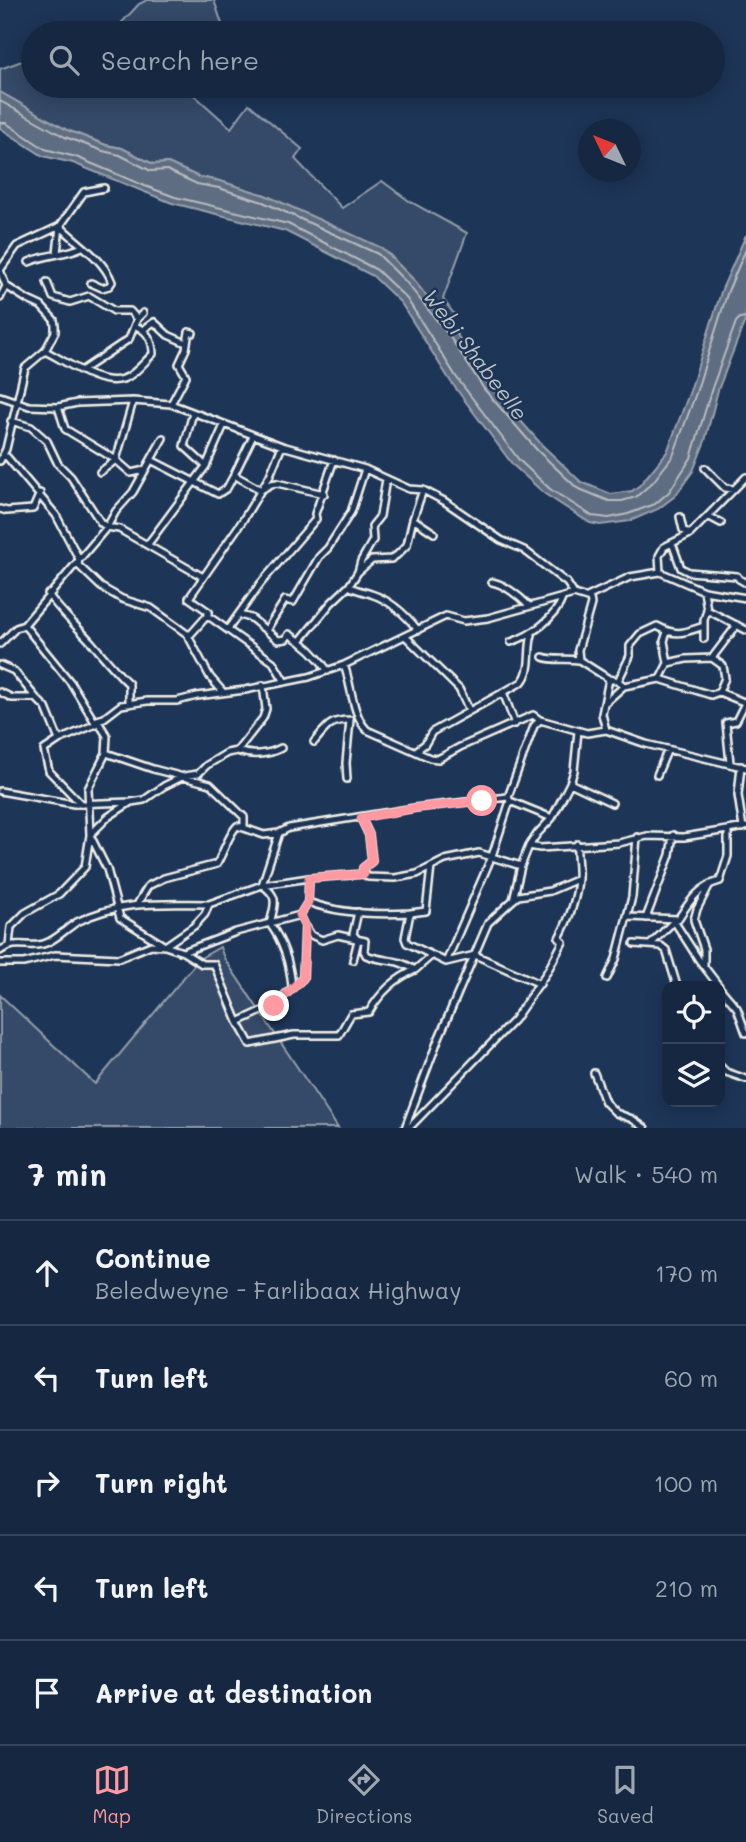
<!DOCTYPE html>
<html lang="en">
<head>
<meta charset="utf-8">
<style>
	:root { --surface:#162841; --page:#1f3048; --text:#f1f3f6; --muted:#9ea6b1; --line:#35445a; --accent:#ff9aa2 }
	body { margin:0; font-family:Mali,sans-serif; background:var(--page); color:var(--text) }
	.controls { position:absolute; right:21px; bottom:21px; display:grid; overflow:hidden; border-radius:14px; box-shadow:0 4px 18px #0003 }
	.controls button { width:63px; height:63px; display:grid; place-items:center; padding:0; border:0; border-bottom:2px solid var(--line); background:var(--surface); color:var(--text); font:35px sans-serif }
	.compass { position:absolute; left:578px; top:119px; width:63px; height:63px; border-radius:50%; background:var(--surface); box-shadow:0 4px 18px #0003; rotate:313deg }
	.stop { position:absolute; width:21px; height:21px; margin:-16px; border:5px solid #ff9aa2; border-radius:50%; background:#fff }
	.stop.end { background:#ff9aa2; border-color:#fff; box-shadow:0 2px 7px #0008 }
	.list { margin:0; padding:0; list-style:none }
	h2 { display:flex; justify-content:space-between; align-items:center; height:91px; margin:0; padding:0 28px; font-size:30px }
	h2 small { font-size:23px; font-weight:400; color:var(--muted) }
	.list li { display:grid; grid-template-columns:46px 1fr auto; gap:21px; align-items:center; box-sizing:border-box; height:105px; padding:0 28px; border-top:2px solid var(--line) }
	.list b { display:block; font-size:26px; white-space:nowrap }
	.list p { margin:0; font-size:23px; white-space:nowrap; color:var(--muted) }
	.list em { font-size:23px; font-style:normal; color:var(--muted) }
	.icon { flex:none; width:38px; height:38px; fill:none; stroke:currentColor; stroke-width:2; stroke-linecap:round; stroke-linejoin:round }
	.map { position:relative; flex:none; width:746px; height:1128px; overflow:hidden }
	.search { position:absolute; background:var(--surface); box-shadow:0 4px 18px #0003; left:21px; right:21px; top:21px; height:77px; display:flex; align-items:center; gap:18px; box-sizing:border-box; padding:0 24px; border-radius:38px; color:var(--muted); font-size:26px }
	.sheet { height:616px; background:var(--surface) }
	nav { display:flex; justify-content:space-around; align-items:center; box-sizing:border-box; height:98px; border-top:2px solid var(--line); background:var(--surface); font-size:19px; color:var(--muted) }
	nav a { display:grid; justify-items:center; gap:4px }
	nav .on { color:var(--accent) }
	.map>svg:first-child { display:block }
	.green { fill:#354a67; stroke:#949ea8; stroke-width:2 }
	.water { fill:#5e6d82; stroke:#9aa2ab; stroke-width:2 }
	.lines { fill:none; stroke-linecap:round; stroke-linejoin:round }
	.shore { stroke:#b8bcbf; stroke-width:2 }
	.minor-casing { stroke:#f4f1e8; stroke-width:10 }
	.minor { stroke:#1d3557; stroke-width:5 }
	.route { stroke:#ff9aa2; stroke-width:9 }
	.labels { text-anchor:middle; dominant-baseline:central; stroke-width:5; stroke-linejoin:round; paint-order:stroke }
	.water-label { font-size:21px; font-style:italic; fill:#c0c3c4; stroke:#1d3557 }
</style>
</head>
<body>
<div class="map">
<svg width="746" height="1128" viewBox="0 0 746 1128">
	<rect width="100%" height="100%" fill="#1d3557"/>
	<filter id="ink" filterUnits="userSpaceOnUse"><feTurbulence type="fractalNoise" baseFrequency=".0143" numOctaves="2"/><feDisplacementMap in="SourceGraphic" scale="14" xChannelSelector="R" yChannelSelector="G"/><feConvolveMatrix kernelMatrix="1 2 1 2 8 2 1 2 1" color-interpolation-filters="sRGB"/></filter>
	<g filter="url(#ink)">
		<path class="green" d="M 147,0 L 214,0 L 225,33 L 112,33 L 139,4 Z
			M 33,57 L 33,86 L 204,86 L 193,94 L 231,128 L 249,104 L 302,149 L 295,159 L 342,208 L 382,181 L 409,201 L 467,233 L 443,299 L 454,314 L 447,322 L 390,255 L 265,195 L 220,181 L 199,177 L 168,163 L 153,164 L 122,148 L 106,145 L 67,130 L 0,92 L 0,69 Z
			M 220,947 L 224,958 L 338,1128 L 0,1128 L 0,995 L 95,1084 L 199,959 Z"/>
		<path class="water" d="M 0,92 L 67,130 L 106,145 L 122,148 L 153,164 L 168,163 L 199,177 L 220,181 L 265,195 L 382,248 L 412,278 L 456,333 L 489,385 L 542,445 L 581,482 L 611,494 L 632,491 L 640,485 L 667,452 L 690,391 L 722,289 L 746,235 L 746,318 L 718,390 L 705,441 L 693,471 L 675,496 L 658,509 L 630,521 L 600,525 L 590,523 L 545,494 L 513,465 L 451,382 L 401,303 L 373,276 L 285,231 L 172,203 L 73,163 L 43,156 L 0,128 Z"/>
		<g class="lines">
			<path class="shore" d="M 0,101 L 65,137 L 103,151 L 120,155 L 151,171 L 167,170 L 197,184 L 219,188 L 263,202 L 378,254 L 406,282 L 450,337 L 484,389 L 537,450 L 577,488 L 609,501 L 622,501 L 636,497 L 653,482 L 673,456 L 696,393 L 728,291 L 746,249
				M 0,123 L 6,123 L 45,149 L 76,157 L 145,186 L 175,197 L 288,224 L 377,270 L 407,299 L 457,378 L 519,460 L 550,489 L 592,516 L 609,518 L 628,514 L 655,504 L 669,492 L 691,458 L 712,388 L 736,322 L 740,318 L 746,317"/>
			<defs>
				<path id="minor" d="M 60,226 C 78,244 103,258 112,282 L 109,286 L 102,288 L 91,283
					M 57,253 L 60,226
					M 29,262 C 47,254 65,255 82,247
					M 0,270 L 6,286 L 28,300 L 41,306 L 54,320 L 55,325 L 55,332 L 45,351 L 25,368 L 6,449 L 0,461
					M 0,270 L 17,246 L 60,226 L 84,192 L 104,188
					M 47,282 L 53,297
					M 53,297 L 70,302 L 89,296 L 114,311 L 130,311 L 137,319
					M 0,298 L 6,286
					M 144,329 L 154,322 L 168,335 L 186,343
					M 45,351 C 66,361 99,387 123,379 C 135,375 144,362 153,354 C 153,341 147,330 135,326
					M 81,371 L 129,339 L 137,319 L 143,313
					M 0,396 L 29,406 L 58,407 L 77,403 L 133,401 L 171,404 L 282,446 L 365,469 L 409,489 L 423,490 L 444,501 L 501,540 L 524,550 L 567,583 L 574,594 L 590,599 L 591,604 L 578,650 L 579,660 L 609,679 L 602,714 L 606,730
					M 171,404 L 186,376 L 179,364 L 186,349 L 189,332 L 193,333
					M 58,407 L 65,429 L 116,460 L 131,473 L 145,470
					M 193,413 L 184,446 L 206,466
					M 11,421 L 31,427 L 47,441 L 58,464 L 71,477 L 101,523 L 107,527 L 119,529 L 203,577
					M 3,456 L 7,457 L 56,515 L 79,559 L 78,565 L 101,587 L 122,599 L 151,608 L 187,634 L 191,634 L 206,617 L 211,618 L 273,662 L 285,682
					M 151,460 L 218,494 L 227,488 L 234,475 L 261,490 L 271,484 L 277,483 L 324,494
					M 705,468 L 725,488 L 733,489
					M 100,472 L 116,460 L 133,401
					M 234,475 L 253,436
					M 0,509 L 7,511 L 33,509 L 40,493
					M 708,516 L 721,523
					M 680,517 L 683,530 L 690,534
					M 413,519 L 423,490
					M 672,543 L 681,568 L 689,572 L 737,576 L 739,579 L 746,583
					M 148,544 L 206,466 L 224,425
					M 358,572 L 372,560 L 391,559 L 397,555 L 407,545 L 413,519 L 434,533
					M 660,572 L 659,556 L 664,547 L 690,534 L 746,477
					M 492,582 C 504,584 519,596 528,605
					M 349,586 C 357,591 363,591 371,594 C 390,600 406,615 418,630
					M 704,591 L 707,610 L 704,620 L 704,639
					M 48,594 C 61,613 77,626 92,643 C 104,657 115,671 129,684 L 129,704
					M 590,599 L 587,597 L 630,577 L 660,572 L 704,591 L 746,598
					M 707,610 L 746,630
					M 239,615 L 251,618 L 278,640 L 286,639 L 289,634 C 306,644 317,655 328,671
					M 206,617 L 209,612 L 189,598 L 243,520 L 270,475 L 282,446
					M 24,625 L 71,683 L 96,724 L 97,720 L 104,718 L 121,705 L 147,701 L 177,701 L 197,696 L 245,690 L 309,677 L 344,665 L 446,616 L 464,621 L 488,618 L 574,594
					M 228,629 L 261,583 L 316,519 L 315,514 L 334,460
					M 267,629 L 285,600 L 293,602 L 319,557 L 328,548 L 351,512 L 365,469
					M 187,634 L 210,677 L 223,692
					M 405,636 L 459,689 L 469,710
					M 300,641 L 331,603 L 349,586 L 358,572 L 361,561 L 373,540 L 372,526 L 380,516 L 386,479
					M 511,642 C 532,635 555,619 563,597
					M 0,644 L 16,628 L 24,625 L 107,527 L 116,511 L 133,492 L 163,438
					M 543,657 C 553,661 566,658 579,660
					M 668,663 L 686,659 L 712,658
					M 0,665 L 14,671 L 36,698 L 12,698 L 0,692
					M 344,665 C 352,686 352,715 367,730 L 430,758 L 438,759 L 460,747 L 533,715 L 540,720
					M 609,679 L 618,681 L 624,686 L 660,679 L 711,695 L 719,692 L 746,703
					M 660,679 L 668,663 L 664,641 L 667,632
					M 618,681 L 630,656 L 630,646 L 640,634 L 657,626 C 677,637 683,633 704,626
					M 503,692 L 515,724
					M 719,692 L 725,678 L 723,666 L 712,658 L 737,625
					M 36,698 L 46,708 L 59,740 L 44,750 L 49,771 L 81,804
					M 606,702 L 624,686
					M 97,720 L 107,736 L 106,753 L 88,789 L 90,835 L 107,869 L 120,918 L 165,946 L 183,952 L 202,964 L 214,964 L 238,1022 L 250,1044 L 294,1035 L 339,1035 L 351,1014 L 369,1012 C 380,993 394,979 415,970
					M 578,731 L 574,771 L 570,783 L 552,818 L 537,834 L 529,846 L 540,848 L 619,843 L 647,836 L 684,837 L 746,827
					M 59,740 L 96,724
					M 314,742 C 327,727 329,720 350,720
					M 417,750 L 425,744 L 432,732 L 522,682 C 533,668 527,651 532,635
					M 237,751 C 251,756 268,755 281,748
					M 106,753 L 153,769 L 210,784 L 244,817 L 244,828 L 264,835 L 279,833
					M 730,763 L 726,723 L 736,721 L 745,703
					M 741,766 L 738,795 L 743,828
					M 657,775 L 668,749
					M 347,779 L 346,763 L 350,720
					M 570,783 L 612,803
					M 0,791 L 74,804 L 131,802
					M 510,801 L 552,818
					M 361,818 L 369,835 L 372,861 L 363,868 L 364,874 L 368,877 L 395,878 L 417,874 L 445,860 L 479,853 L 521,866
					M 431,867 L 426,911 L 410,913 L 405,938 L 407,943 L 446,962 L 475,955 L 540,984
					M 262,885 C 280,897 274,905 270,924 C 284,943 290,963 292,987
					M 262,885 L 309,878
					M 513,900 L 518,896 L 550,891 L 578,879
					M 308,902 C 340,914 376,915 410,913
					M 138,903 L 148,886 L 164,878 L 217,864 C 223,853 229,834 237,826 L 244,828
					M 628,917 L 678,919 C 690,901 698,887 720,881 L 728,856 L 728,832
					M 646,918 L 670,855 L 673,835
					M 306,927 L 311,935 L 322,940 L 338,935 L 365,941 L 364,951 L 366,955 C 386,963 395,957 415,970 L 431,956
					M 634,944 L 661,946 L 666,950 L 677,986
					M 9,945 L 11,927 L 25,913 L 59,894 L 85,867 L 90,835 L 108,817 L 131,802 L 144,800 L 164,786 L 184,776 L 198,774 L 207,765 L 227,753 L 237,751 L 263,718 L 266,709 L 263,685
					M 650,945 L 674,921 L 699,960 L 719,986
					M 0,951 C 17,938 30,950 46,943 C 57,939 67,928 77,922 C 121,900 161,904 209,904
					M 183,952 L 236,932 L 300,915
					M 353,960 L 358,940 L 353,934 L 358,912
					M 446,962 L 492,856 L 510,801 L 508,797
					M 0,963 L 24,963 L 55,955 L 119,958 L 151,945 L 165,946 L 194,926 L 205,914 L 209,904 L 262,885 L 279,833 L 289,828 L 415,808 L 508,797 L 534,726 L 540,720 L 587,733 L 606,730 L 646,744 L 746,768
					M 704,966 L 704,949 L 694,920 L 697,909 L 710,884
					M 607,978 L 616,959 L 632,897 L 637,837
					M 720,988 L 737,1008 L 746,1033
					M 238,1022 L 273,1006 L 303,978 L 305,926 L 300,915 L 308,902 L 309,878 L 364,874
					M 720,1066 L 726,1072 L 746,1079
					M 594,1073 L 605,1102 L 616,1113 L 632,1119 L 645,1128
					M 405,1128 L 438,1040 L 488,923 L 513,900 L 521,866 L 529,846
					M 409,1128 L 514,1020 L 547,972 L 563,942 L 559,938 C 568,921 577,898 578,878 C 579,867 576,856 577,844"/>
			</defs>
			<use href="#minor" class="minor-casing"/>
			<use href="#minor" class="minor"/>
		</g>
	</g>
	<g class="lines" filter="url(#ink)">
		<path class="route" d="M 274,1006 L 303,978 L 305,926 L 300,915 L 308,902 L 309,878 L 364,874 L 363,868 L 372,861 L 369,835 L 361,818 L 415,808 L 482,801"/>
	</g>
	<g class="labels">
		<g class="water-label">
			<text transform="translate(476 354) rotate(53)">Webi Shabeelle</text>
		</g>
	</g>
</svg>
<div class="controls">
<button><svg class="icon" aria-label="locate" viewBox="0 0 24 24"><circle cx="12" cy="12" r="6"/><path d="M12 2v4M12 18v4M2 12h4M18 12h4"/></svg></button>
<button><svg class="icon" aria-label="layers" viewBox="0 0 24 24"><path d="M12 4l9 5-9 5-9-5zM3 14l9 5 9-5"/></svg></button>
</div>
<svg class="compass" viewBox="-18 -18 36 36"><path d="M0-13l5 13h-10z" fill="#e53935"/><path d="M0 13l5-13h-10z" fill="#9ea6b1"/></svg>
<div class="stop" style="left:482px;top:801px"></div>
<div class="stop end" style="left:274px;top:1006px"></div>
<div class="search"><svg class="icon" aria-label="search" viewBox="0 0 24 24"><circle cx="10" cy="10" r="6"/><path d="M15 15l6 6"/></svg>Search here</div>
</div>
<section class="sheet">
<h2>7 min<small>Walk · 540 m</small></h2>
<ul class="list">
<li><svg class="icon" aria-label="ahead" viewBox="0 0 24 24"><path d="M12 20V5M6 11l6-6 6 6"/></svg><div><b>Continue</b><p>Beledweyne - Farlibaax Highway</p></div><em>170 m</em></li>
<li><svg class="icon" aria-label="left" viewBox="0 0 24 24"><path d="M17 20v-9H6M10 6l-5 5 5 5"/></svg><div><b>Turn left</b></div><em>60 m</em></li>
<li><svg class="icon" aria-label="right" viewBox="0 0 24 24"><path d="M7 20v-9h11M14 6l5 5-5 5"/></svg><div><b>Turn right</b></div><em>100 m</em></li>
<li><svg class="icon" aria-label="left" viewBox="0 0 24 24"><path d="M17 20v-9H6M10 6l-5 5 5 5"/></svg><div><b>Turn left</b></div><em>210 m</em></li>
<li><svg class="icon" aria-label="arrive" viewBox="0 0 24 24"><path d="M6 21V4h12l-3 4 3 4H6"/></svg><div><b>Arrive at destination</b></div></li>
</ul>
</section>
<nav>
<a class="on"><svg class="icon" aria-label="map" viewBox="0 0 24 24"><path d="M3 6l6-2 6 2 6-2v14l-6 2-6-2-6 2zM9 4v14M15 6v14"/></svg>Map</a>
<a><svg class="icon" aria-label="directions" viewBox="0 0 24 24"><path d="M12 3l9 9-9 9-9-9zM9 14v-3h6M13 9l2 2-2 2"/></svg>Directions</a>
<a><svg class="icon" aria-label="saved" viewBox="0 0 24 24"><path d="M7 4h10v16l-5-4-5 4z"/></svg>Saved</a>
</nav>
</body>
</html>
